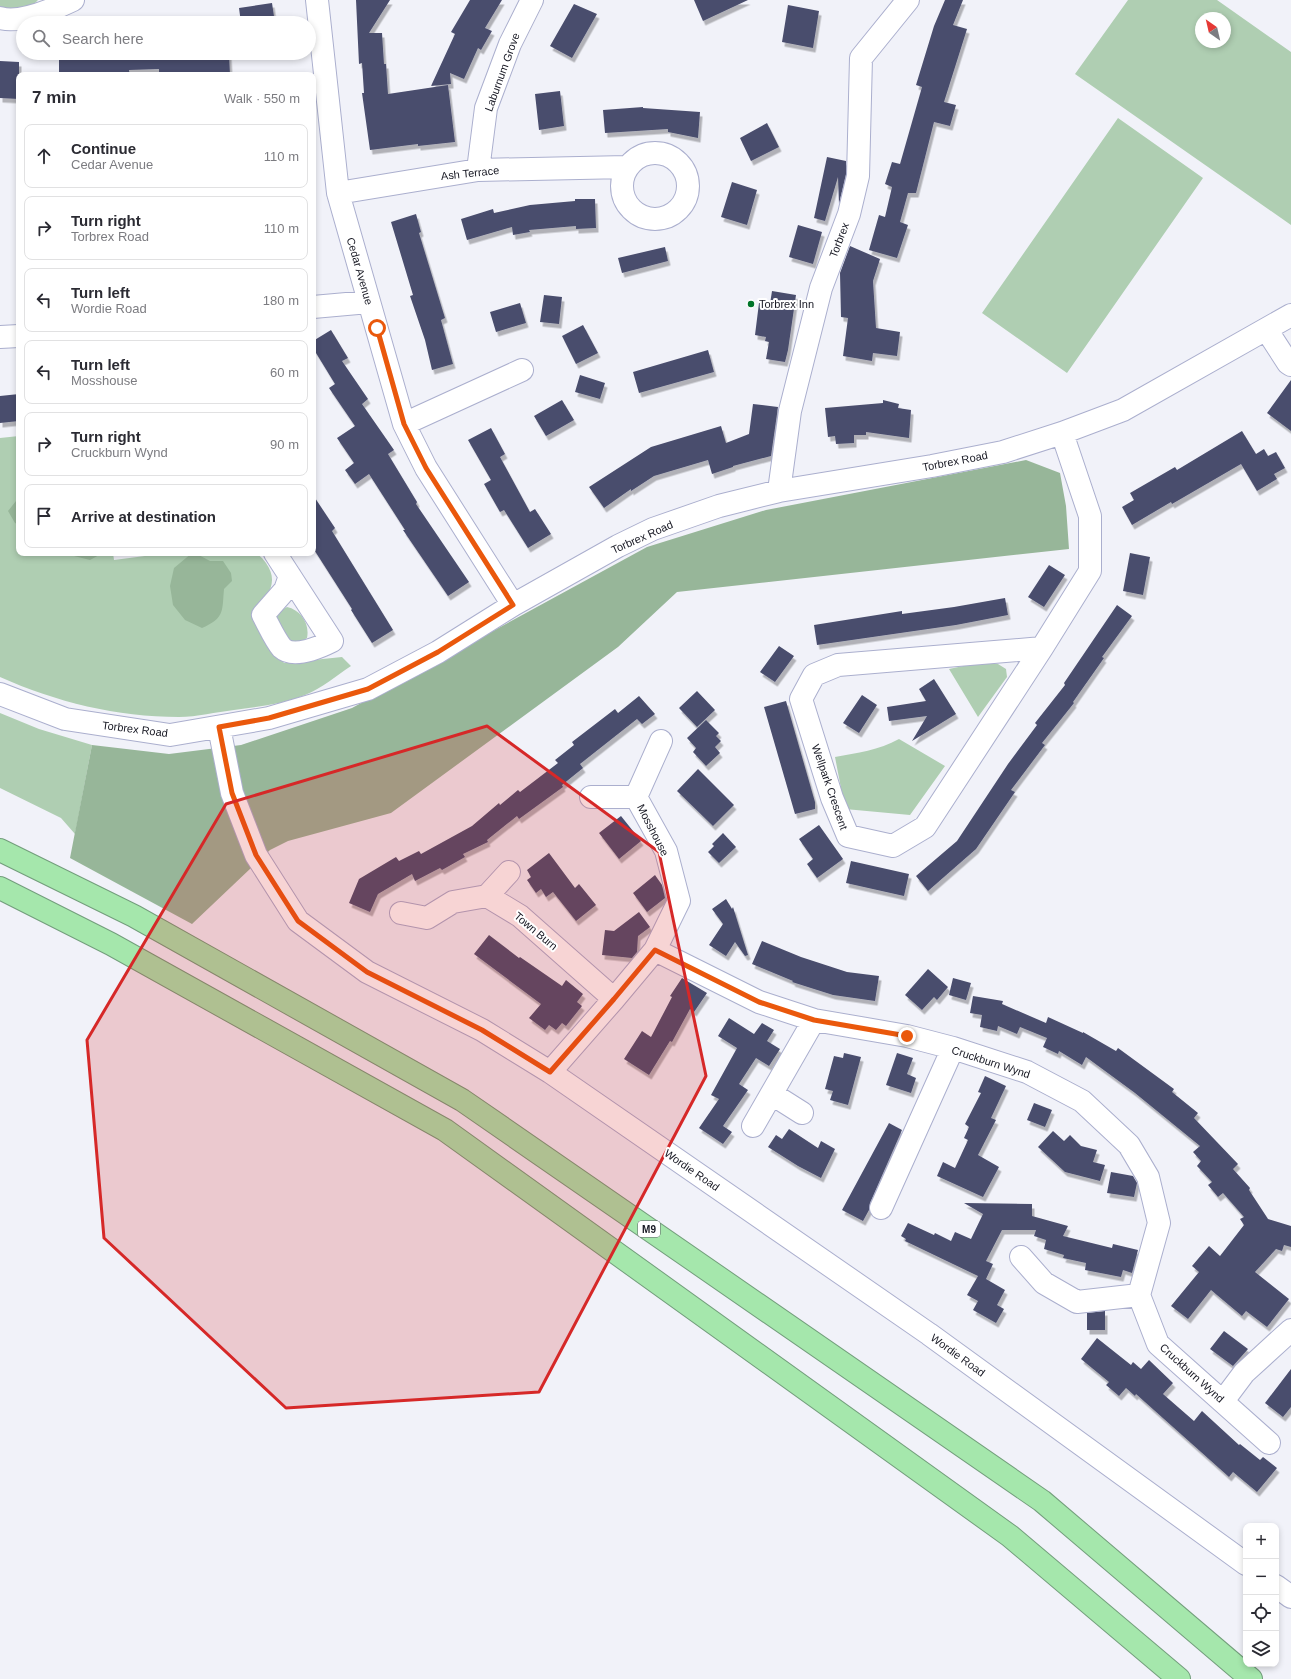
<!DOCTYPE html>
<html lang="en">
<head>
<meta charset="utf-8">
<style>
	:root { --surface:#fff; --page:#f2f2f3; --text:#2b2b33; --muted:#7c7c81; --line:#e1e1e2 }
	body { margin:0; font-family:Helvetica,sans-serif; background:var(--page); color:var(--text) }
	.controls { position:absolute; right:12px; bottom:12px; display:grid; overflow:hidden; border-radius:8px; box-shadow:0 2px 6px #0003 }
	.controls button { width:36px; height:36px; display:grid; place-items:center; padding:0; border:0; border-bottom:1px solid var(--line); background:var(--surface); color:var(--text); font:20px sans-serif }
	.compass { position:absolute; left:1195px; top:12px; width:36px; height:36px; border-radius:50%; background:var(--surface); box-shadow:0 2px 6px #0003; rotate:326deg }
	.stop { position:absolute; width:12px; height:12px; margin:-9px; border:3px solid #ea580c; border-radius:50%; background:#fff }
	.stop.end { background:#ea580c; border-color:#fff; box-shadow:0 1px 4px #0008 }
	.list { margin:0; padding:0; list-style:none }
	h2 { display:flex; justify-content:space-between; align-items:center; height:52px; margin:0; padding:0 16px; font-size:17px }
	h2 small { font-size:13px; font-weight:400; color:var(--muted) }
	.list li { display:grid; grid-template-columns:26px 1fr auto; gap:12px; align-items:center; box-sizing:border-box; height:64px; margin:0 8px 8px; padding:0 8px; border:1px solid var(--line); border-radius:8px }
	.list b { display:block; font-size:15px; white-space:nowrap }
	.list p { margin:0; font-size:13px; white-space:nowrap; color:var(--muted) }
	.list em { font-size:13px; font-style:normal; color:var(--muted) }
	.icon { flex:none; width:22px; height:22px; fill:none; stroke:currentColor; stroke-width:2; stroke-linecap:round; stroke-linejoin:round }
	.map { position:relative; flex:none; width:1291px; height:1679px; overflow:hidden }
	.search { position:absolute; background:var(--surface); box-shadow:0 2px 6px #0003; left:16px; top:16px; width:300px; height:44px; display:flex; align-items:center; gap:10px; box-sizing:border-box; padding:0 14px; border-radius:22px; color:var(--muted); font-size:15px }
	.panel { position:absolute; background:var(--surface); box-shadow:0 2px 6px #0003; left:16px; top:72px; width:300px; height:484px; border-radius:8px }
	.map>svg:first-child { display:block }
	.green { fill:#afceb2; fill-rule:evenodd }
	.forest { fill:#97b699 }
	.building { fill:#4a4d6d; filter:url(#shadow) }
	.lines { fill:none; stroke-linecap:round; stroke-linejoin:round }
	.minor-casing { stroke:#abafce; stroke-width:24 }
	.highway-casing { stroke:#739e7c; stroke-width:24 }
	.minor { stroke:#fff; stroke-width:22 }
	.highway { stroke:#a5e7ac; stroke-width:22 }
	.route { stroke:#ea580c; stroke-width:5 }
	.marked { fill:#d62828; fill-opacity:0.2; stroke:#d62828; stroke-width:3; stroke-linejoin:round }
	.poi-dot { fill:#007429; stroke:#fff; stroke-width:1.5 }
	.labels { text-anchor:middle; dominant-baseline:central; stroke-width:4; stroke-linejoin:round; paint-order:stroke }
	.shield { fill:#fff; stroke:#5c5d64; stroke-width:1 }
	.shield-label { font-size:10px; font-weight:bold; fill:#161722 }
	.street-label { font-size:11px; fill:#161722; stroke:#fff }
	.poi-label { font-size:11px; fill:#161722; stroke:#fff; text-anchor:start }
</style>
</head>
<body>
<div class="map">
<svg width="1291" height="1679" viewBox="0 0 1291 1679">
	<defs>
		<filter id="shadow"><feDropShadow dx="2.5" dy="4.5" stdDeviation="0" flood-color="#0004"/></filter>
	</defs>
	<rect width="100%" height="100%" fill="#f1f2f9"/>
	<path class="green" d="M 0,0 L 38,0 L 32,6 L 4,10 L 0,6 Z
		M 1128,0 L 1217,0 L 1291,52 L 1291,225 L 1075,74 ZM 1201,18 L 1225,18 L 1225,42 L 1201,42 Z
		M 1118,118 L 1203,178 L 1067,373 L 982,313 Z
		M 19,436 L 19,553 L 113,553 L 114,560 L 160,554 L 208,553 L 210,555 C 223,554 242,550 254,553 C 259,554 263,559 266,563 C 281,584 265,599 251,614 L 284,663 L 342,657 L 351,666 C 336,676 322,688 305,695 C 283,704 257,707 234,710 C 216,712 197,717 179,717 C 117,717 56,702 0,677 L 0,438 Z
		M 287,607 C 301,610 310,624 307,638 L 297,644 L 286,640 L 275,614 Z
		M 982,662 L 998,664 L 1006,669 L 1007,677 L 978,717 L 949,669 Z
		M 0,713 L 39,729 L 92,745 L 75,834 L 61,818 L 0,788 Z
		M 899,739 L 945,766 L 910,815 L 845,809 L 835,757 C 857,753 879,750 899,739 Z"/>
	<path class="forest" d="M 1026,460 L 1060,473 L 1066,506 L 1069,549 L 677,592 L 618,647 L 391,813 L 288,841 L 270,850 L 192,924 L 70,858 L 92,745 L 169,754 L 241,745 L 352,708 L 647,547 L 766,510 Z
		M 19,499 L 19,525 L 15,523 L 8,511 L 16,501 Z
		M 53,553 L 103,553 L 90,560 L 74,556 Z
		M 192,553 L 195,553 L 210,561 L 223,561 L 231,573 L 232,581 L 224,589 C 222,611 225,618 202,628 L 185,620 L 173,605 L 170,586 L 174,568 Z"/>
	<path class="building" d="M 356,0 L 390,0 L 369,33 L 382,33 L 384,64 L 386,64 L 388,94 L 448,85 L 455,142 L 418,146 L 418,144 L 370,150 L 362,93 L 364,93 L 362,63 L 359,64 Z
		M 470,0 L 502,0 L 485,28 L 492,31 L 481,50 L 478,48 L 464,79 L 450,73 L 451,84 L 431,86 L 455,34 L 451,32 Z
		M 694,0 L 748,0 L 703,21 Z
		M 945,0 L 963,0 L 953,25 L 967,29 L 944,102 L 956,105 L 950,126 L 934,122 L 916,193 L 908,193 L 900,222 L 908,225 L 897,258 L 869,250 L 879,215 L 885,217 L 892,187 L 885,184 L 892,162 L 900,164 L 922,87 L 916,85 L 934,26 Z
		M 272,3 L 275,23 L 241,23 L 239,8 Z
		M 574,4 L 597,14 L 572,58 L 550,46 Z
		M 788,5 L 819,11 L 813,48 L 782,42 Z
		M 59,53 L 229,53 L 230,75 L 159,75 L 159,69 L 129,70 L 130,75 L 59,75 Z
		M 0,61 L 19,62 L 19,99 L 0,98 Z
		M 560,91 L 564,126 L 539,130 L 535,94 Z
		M 643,107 L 643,108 L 700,112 L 698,138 L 668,132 L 668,129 L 605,133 L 603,110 Z
		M 767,123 L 779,147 L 751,161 L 740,138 Z
		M 827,157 L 846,161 L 846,174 L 839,204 L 838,177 L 825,221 L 814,218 Z
		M 732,182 L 757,190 L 747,225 L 721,217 Z
		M 575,199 L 595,199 L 596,228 L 576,229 L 576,226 L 529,230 L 530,232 L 513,235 L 512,227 L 467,240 L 461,219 L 493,209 L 494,213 L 530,205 L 575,201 Z
		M 416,214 L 421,232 L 419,233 L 445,318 L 441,320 L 453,364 L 432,370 L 425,340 L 410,296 L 413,295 L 391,222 Z
		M 798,225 L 822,232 L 813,264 L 789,257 Z
		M 850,246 L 880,259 L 873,281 L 876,328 L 900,332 L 897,356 L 873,353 L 872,361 L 843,356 L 848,318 L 841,317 L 840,273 Z
		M 665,247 L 668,261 L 622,273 L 618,258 Z
		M 772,291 L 796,295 L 788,350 L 785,362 L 766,359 L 769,342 L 765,341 L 766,337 L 755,335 L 759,303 L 770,304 Z
		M 544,295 L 562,297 L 559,324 L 540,322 Z
		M 520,303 L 526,323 L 496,332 L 490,312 Z
		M 583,325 L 598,353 L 576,364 L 562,336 Z
		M 331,330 L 348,358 L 342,361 L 368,399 L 362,404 L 394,450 L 388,454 L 417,502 L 416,504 L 469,582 L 448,596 L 403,530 L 405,530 L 369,474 L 355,484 L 345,470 L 354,463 L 337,438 L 355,426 L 329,388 L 335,384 L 313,348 L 313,341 Z
		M 708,350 L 714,372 L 639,393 L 633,372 Z
		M 580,375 L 605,383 L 600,399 L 575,392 Z
		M 1291,380 L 1291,431 L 1267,413 Z
		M 19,394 L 19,421 L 0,423 L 0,396 Z
		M 562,400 L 574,420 L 546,436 L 534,416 Z
		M 883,400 L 899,404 L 898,408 L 911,410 L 909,438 L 866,432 L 866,435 L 854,435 L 854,443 L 836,444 L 835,436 L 828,437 L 825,408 L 883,403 Z
		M 753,404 L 778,407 L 771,456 L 733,466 L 733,467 L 712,474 L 708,460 L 654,476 L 631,491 L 631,489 L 604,508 L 589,487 L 651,447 L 721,426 L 726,443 L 749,434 Z
		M 491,428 L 505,454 L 500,457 L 530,512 L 535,509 L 551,534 L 528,548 L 504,510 L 500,512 L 484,484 L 491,480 L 468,440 Z
		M 1242,431 L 1256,454 L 1264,449 L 1268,456 L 1276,452 L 1285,468 L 1274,474 L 1277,479 L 1257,491 L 1241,464 L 1172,504 L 1171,502 L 1132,525 L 1122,507 L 1134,500 L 1130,493 L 1175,467 L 1177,470 Z
		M 313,495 L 335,528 L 332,531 L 393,630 L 372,643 L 351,610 L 352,609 L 313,548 Z
		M 1130,553 L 1150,557 L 1143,595 L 1123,591 Z
		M 1049,565 L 1065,575 L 1044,607 L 1028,597 Z
		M 1005,598 L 1008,615 L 956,625 L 817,645 L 814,625 L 902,611 L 902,614 L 954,607 Z
		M 1117,605 L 1132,616 L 1102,657 L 1104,658 L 1073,702 L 1074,703 L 1042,743 L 1045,745 L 1011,790 L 1015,792 L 976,849 L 928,891 L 916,876 L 957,841 L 1008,764 L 1037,725 L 1035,723 L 1065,685 L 1064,683 Z
		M 779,646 L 794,656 L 775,682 L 760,672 Z
		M 934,679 L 956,714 L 912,741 L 927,716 L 889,721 L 887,707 L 926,701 L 919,689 Z
		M 697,691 L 715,710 L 697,727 L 679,708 Z
		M 862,695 L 877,705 L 859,733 L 843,723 Z
		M 639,696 L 655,714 L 642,724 L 637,719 L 580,764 L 583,768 L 562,785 L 563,787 L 519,819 L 517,816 L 487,840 L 488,842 L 463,854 L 465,857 L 442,870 L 440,868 L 415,881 L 412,874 L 378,894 L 370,912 L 349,903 L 359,879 L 396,857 L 399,861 L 419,851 L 421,854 L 472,826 L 499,803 L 500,805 L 518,790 L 520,792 L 558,763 L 555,760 L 574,745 L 572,742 L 615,709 L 618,713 Z
		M 786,701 L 815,802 L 815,809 L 795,814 L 764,707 Z
		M 706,720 L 719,733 L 716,736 L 721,741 L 715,747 L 720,753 L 706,766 L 693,752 L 696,748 L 687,738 Z
		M 698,769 L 734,805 L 713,826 L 677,791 Z
		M 621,816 L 641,841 L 619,859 L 599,833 Z
		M 819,825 L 843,859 L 817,878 L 807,864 L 813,859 L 799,839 Z
		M 723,833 L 736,847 L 719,863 L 708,852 L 714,846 L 712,844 Z
		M 549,853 L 575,888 L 579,884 L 596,905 L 576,921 L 553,892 L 546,897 L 541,889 L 536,893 L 527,880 L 531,877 L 527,870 Z
		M 851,861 L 909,874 L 904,896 L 846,883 Z
		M 655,875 L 662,885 L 665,898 L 647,912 L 633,893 Z
		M 726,899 L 732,909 L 733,907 L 748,955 L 745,956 L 735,942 L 726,956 L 709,945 L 723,924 L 712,909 Z
		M 639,912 L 650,927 L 638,936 L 637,952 L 632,958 L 602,955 L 605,930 L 614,931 Z
		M 489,935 L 519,958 L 520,957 L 562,986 L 566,980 L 583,994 L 577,1002 L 582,1006 L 566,1026 L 562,1023 L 556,1030 L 549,1025 L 545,1030 L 529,1018 L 541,1004 L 474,954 Z
		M 762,941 L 801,957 L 847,972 L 879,976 L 875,1001 L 833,995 L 792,982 L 793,981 L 752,964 Z
		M 928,969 L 948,987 L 937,1000 L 934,997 L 922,1010 L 905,995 Z
		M 682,978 L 707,993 L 694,1012 L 690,1009 L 672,1042 L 670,1041 L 649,1075 L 624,1059 L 642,1031 L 651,1037 L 672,997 L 670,996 Z
		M 953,978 L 971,983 L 966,1000 L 949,995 Z
		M 973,996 L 1003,1001 L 1002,1004 L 1046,1023 L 1048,1017 L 1083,1033 L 1083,1032 L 1116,1051 L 1118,1048 L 1174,1089 L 1172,1092 L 1198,1113 L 1194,1118 L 1238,1164 L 1233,1169 L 1250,1188 L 1249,1190 L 1268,1219 L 1291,1226 L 1291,1247 L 1284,1245 L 1282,1251 L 1276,1249 L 1255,1272 L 1289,1299 L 1267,1327 L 1246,1311 L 1242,1316 L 1211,1290 L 1188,1319 L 1171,1306 L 1199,1272 L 1192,1266 L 1209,1246 L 1220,1256 L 1244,1225 L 1240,1219 L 1244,1217 L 1223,1193 L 1218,1197 L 1208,1185 L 1212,1182 L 1197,1166 L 1201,1161 L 1193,1152 L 1200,1146 L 1135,1093 L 1086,1057 L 1082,1065 L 1059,1051 L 1058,1054 L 1043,1047 L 1047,1038 L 1020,1027 L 1017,1034 L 998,1026 L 997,1031 L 980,1027 L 982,1015 L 970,1013 Z
		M 729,1018 L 754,1034 L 762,1023 L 774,1030 L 767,1041 L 780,1049 L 769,1066 L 756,1058 L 739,1084 L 748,1090 L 723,1126 L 732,1132 L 723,1144 L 699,1128 L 719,1099 L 711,1095 L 737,1048 L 718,1036 Z
		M 844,1053 L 861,1057 L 848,1105 L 830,1100 L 833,1091 L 825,1089 L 834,1056 L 843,1058 Z
		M 897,1053 L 913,1058 L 907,1074 L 916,1078 L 911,1093 L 886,1085 Z
		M 985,1076 L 1006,1086 L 991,1118 L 996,1120 L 978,1155 L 999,1167 L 983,1197 L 937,1176 L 943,1162 L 955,1168 L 968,1140 L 964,1138 L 969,1127 L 965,1124 L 981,1093 L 978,1092 Z
		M 1034,1103 L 1052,1110 L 1045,1127 L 1027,1120 Z
		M 889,1123 L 902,1130 L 870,1203 L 869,1210 L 863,1221 L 842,1210 Z
		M 789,1129 L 818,1148 L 821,1141 L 835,1149 L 821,1178 L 798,1166 L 768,1147 L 776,1135 L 782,1139 Z
		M 1053,1131 L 1064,1141 L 1070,1135 L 1081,1146 L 1097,1150 L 1093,1162 L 1105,1165 L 1100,1181 L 1065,1172 L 1038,1147 Z
		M 1111,1172 L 1133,1176 L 1137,1183 L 1134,1197 L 1107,1193 Z
		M 964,1203 L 1032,1204 L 1032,1216 L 1068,1226 L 1063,1236 L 1112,1248 L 1113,1244 L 1138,1250 L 1132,1273 L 1123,1270 L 1121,1277 L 1085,1270 L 1086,1263 L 1063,1258 L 1064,1255 L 1044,1249 L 1046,1240 L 1034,1236 L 1036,1230 L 1002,1230 L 986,1261 L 993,1264 L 986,1279 L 1005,1290 L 997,1305 L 1004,1309 L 996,1323 L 973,1310 L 978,1301 L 967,1295 L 978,1276 L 905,1241 L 906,1239 L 901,1236 L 908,1223 L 934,1235 L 935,1233 L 951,1241 L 955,1232 L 971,1239 L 983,1214 Z
		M 1105,1311 L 1105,1330 L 1087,1330 L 1087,1313 Z
		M 1224,1331 L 1248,1349 L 1233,1366 L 1210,1349 Z
		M 1097,1338 L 1131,1365 L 1133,1362 L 1141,1369 L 1149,1360 L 1173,1383 L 1163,1394 L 1194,1421 L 1202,1411 L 1239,1445 L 1240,1444 L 1260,1460 L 1263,1457 L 1277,1468 L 1257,1492 L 1233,1472 L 1229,1477 L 1136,1394 L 1135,1396 L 1126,1388 L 1119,1396 L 1106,1385 L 1109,1382 L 1081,1359 Z
		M 1291,1369 L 1291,1407 L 1283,1417 L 1265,1403 Z"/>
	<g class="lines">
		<defs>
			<path id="minor" d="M 317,0 L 338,193 L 404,424 L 426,468 L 513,605
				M 0,18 C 20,24 54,9 73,0
				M622 186a33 33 0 1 1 66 0a33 33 0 1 1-66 0Z
				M 478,170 L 486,108 L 510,44 L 532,0
				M 338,193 L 478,170 L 627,167
				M 313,307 L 369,302
				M 1266,329 L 1288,363 L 1291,365
				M 0,337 L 19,336
				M 404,424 L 522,370
				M 779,491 L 790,411 L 821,288 L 849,214 L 858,176 L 861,58 L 908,0
				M 275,553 L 332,641 C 320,647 294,659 282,648 C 275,640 268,624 263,615 L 285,590 L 290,576
				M 1042,648 L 838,665 L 814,675 L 801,699 L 832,798 L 848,836 L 893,846 L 925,827 L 1042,648 L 1090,571 L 1090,516 L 1062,433
				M 0,694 L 65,719 L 170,735 L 269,718 L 368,689 L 438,652 L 513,605 L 618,546 L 653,529 L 719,506 L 779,491 L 932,466 L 1003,452 L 1062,433 L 1123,410 L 1291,315
				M 219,727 L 232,793 L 256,855 L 298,921 L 367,972 L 482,1030 L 550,1072 L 929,1334 L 1246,1564
				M 591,797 L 636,797
				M 487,896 L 509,872
				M 401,913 L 427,918 L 453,902 L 487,896 L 520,916 L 614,999
				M 655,950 L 759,1002 L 814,1020 L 907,1036 L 953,1048 L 1027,1072 L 1082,1101 L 1129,1145 L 1148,1177 L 1159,1223 L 1139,1295 L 1158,1344 L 1269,1443
				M 550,1072 L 614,999 L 655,950 L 679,901 L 666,851 L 636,797 L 661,741
				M 772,1094 L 802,1113
				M 753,1126 L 814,1020
				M 881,1208 L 953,1048
				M 1021,1257 L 1044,1283 L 1077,1302 L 1139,1295
				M 1223,1401 L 1244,1373 L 1291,1330
				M 1276,1586 L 1291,1597"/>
			<path id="highway" d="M 0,850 L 134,916 L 462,1100 L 1042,1501 L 1251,1679
				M 0,888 L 111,944 L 445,1130 L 1010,1536 L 1179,1679"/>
		</defs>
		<use href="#minor" class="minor-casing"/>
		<use href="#highway" class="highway-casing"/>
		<use href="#minor" class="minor"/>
		<use href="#highway" class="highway"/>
	</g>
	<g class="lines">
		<path class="route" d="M 377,328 L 404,424 L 426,468 L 513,605 L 438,652 L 368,689 L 269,718 L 219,727 L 232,793 L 256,855 L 298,921 L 367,972 L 482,1030 L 550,1072 L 614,999 L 655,950 L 759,1002 L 814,1020 L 907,1036"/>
	</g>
	<path class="marked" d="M 487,726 L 659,852 L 706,1076 L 539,1392 L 286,1408 L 104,1238 L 87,1040 L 226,804 Z"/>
	<circle class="poi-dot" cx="751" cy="304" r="4"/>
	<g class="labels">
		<rect class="shield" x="638" y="1221" width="22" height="16" rx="3"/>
		<g class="shield-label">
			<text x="649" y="1229">M9</text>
		</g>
		<g class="street-label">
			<text transform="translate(502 72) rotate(-70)">Laburnum Grove</text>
			<text transform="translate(470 173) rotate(-6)">Ash Terrace</text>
			<text transform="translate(839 240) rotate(-69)">Torbrex</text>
			<text transform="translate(360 271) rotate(74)">Cedar Avenue</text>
			<text transform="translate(955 461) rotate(-11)">Torbrex Road</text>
			<text transform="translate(642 537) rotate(-24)">Torbrex Road</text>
			<text transform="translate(135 729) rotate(7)">Torbrex Road</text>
			<text transform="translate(830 787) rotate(71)">Wellpark Crescent</text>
			<text transform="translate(653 830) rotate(63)">Mosshouse</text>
			<text transform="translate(536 931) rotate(40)">Town Burn</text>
			<text transform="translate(991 1062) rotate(18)">Cruckburn Wynd</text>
			<text transform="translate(692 1170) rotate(35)">Wordie Road</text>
			<text transform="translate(958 1355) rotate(36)">Wordie Road</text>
			<text transform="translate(1192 1373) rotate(42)">Cruckburn Wynd</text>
		</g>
		<g class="poi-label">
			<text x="759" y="304">Torbrex Inn</text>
		</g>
	</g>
</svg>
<div class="controls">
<button>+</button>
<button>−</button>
<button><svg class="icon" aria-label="locate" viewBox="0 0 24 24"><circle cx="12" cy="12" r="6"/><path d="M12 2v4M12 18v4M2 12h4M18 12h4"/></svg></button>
<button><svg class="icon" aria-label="layers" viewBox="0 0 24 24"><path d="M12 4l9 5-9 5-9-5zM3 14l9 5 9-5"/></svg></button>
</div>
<svg class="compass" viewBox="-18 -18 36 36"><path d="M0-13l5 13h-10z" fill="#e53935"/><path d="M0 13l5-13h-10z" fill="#7c7c81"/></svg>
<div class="stop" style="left:377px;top:328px"></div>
<div class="stop end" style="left:907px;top:1036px"></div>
<div class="search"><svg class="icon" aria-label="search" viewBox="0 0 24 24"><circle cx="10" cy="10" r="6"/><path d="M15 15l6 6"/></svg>Search here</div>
<section class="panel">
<h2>7 min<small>Walk · 550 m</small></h2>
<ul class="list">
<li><svg class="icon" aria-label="ahead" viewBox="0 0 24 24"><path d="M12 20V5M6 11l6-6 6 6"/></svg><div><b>Continue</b><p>Cedar Avenue</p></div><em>110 m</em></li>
<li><svg class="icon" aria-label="right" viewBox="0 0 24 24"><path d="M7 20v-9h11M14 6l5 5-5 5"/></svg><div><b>Turn right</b><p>Torbrex Road</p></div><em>110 m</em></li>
<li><svg class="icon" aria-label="left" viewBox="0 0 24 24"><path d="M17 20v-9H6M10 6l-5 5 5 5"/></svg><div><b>Turn left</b><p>Wordie Road</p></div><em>180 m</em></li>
<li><svg class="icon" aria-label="left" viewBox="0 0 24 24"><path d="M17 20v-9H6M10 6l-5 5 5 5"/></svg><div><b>Turn left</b><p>Mosshouse</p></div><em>60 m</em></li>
<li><svg class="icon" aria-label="right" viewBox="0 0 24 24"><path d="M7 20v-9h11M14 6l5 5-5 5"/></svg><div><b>Turn right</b><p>Cruckburn Wynd</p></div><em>90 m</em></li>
<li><svg class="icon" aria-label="arrive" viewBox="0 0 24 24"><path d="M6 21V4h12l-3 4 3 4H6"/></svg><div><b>Arrive at destination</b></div></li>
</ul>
</section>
</div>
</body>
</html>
